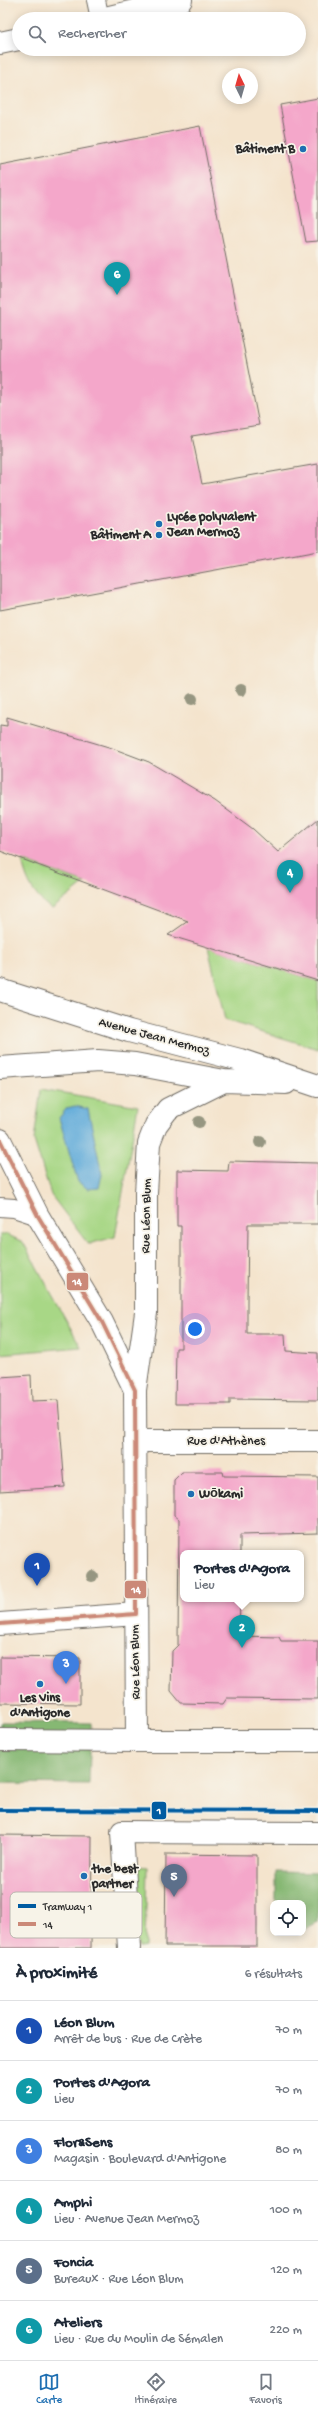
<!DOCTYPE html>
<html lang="fr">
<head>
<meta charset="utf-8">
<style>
	:root { --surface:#fff; --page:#f2f2f3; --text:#1f2937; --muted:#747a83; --line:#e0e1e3; --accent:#1f6fb2 }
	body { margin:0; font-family:"Gochi Hand",sans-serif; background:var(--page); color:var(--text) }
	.controls { position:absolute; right:12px; bottom:12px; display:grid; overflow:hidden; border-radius:8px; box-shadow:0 2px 10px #0003 }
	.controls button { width:36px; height:36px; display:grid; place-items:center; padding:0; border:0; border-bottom:1px solid var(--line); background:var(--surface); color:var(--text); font:20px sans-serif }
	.compass { position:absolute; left:222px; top:68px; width:36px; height:36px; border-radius:50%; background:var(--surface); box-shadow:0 2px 10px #0003; rotate:355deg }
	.you { position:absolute; left:195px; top:1329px; width:14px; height:14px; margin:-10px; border:3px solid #fff; border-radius:50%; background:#1a73e8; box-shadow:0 0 0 6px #1a73e833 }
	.badge { display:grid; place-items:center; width:26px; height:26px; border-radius:50%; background:var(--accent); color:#fff; font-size:13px; font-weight:700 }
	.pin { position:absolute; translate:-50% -33px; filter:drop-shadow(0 1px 2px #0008) }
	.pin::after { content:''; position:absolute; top:21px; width:14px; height:12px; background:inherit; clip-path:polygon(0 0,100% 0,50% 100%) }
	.popup { position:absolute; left:180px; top:1550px; width:124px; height:52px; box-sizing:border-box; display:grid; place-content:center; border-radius:8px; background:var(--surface); filter:drop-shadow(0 1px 3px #0005); font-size:13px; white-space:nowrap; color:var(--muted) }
	.popup b { font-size:15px; color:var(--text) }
	.popup::after { content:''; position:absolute; left:50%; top:100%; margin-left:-8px; border:8px solid transparent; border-top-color:var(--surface) }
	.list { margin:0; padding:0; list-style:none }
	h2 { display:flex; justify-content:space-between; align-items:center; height:52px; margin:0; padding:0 16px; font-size:17px }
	h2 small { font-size:13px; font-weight:400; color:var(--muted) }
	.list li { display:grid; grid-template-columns:26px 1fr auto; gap:12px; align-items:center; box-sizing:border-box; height:60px; padding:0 16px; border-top:1px solid var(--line) }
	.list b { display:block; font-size:15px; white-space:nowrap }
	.list p { margin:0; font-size:13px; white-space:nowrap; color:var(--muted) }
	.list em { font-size:13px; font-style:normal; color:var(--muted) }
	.icon { flex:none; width:22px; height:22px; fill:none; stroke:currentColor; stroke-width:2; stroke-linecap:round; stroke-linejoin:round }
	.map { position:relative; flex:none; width:318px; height:1948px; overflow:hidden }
	.search { position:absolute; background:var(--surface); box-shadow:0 2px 10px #0003; left:12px; right:12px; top:12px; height:44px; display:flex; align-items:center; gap:10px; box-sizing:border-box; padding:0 14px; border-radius:22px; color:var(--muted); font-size:15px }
	.sheet { height:412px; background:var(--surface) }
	nav { display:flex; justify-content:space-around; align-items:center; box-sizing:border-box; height:56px; border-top:1px solid var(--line); background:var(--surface); font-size:11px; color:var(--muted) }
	nav a { display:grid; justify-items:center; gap:2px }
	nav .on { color:var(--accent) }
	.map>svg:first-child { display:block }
	.green { fill:#a8d786; stroke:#6a8158 }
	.forest { fill:#86b873; stroke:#58724f }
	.water { fill:#62acda; stroke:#466c82 }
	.building { fill:#f4a7ca }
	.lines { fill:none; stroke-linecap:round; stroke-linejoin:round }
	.service-casing { stroke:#716c64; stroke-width:20 }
	.minor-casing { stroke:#716c64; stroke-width:24 }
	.tertiary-casing { stroke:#716c64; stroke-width:24 }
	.secondary-casing { stroke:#716c64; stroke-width:24 }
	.service { stroke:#fff; stroke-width:18 }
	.minor { stroke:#fff; stroke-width:22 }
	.tertiary { stroke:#fff; stroke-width:22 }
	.secondary { stroke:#fff; stroke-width:22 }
	.bus-1-casing { stroke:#f7f3e8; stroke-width:7 }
	.bus-1 { stroke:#cb8978; stroke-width:4 }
	.tram-1-casing { stroke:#f7f3e8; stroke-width:7 }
	.tram-1 { stroke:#005ba1; stroke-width:4 }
	.tree { fill:#969681 }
	.poi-dot { fill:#1f6fb2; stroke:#f7f3e8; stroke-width:1.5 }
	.labels { text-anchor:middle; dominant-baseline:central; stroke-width:3.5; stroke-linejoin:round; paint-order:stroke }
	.poi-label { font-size:13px; font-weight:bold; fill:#2b2b2b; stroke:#f7f3e8; text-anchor:start }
	.street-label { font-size:13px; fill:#2b2b2b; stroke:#f7f3e8 }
	.key { fill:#f7f3e8; stroke:#bab7af; stroke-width:1 }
	.key-label { font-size:11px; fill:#2b2b2b }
	.line-badge { stroke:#f7f3e8; stroke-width:1.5 }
	.badge-label { font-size:11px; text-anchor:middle; font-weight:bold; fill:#fff }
</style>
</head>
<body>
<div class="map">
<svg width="318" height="1948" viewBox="0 0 318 1948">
	<rect width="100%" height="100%" fill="#f7f3e8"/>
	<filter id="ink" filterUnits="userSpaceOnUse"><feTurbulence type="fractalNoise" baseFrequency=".025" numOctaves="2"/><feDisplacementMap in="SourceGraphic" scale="8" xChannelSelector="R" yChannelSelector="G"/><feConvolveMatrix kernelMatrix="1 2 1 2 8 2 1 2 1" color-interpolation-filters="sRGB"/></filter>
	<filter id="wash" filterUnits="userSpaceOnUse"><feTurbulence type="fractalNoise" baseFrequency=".012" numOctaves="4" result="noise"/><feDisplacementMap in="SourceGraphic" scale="16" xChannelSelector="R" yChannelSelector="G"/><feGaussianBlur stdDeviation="0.9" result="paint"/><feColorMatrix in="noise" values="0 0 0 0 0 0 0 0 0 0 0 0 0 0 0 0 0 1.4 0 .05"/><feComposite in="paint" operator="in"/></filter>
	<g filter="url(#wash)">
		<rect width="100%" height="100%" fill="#f4e4cd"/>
		<path class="green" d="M 22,860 L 85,883 L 52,909 C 34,897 26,881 22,860 Z
			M 208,947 L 318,981 L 318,1049 L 225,1020 Z
			M 41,1089 L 138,1106 L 115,1237 L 88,1244 L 51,1195 L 34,1140 Z
			M 0,1234 L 6,1234 L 23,1242 L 81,1347 L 0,1354 Z
			M 133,1866 L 147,1867 L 145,1947 L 138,1948 Z"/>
		<path class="forest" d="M 0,1722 L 91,1723 L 89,1784 L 0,1783 Z
			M 276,1872 L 318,1873 L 318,1922 L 303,1930 L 303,1903 L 276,1903 Z"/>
		<path class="water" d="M 75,1106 L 88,1109 L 102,1174 L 99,1188 L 88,1189 L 78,1182 L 59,1118 L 67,1108 Z"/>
		<g id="blocks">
			<path class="building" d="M 318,98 L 318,241 L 306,242 L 280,105 Z
				M 200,126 L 259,425 L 192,436 L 202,484 L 318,464 L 318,551 L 0,610 L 0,165 Z
				M 7,717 L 112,748 L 149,762 L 215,801 L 253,829 L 278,852 L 318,819 L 318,981 L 168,935 L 188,921 L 0,851 L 0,725 L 7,726 Z
				M 229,1161 L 318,1163 L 318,1224 L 248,1224 L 247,1302 L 247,1334 L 285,1334 L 286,1351 L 318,1353 L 318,1400 L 230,1399 L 230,1404 L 175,1404 L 176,1348 L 181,1348 L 181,1226 L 177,1226 L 177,1170 L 228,1171 Z
				M 31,1375 L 32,1401 L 58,1400 L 65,1487 L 0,1491 L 0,1377 Z
				M 182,1472 L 223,1472 L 224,1476 L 318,1477 L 318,1533 L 240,1535 L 240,1553 L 183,1553 L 183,1599 L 240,1599 L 239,1636 L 279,1637 L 281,1641 L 318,1641 L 318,1699 L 227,1698 L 223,1704 L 181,1703 L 171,1691 L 172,1651 L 178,1645 L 179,1519 L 174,1515 L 174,1480 Z
				M 0,1657 L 80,1658 L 80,1704 L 0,1703 Z
				M 0,1835 L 92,1836 L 91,1948 L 0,1948 Z
				M 166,1854 L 257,1855 L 257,1946 L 165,1946 Z"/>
		</g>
	</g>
	<g filter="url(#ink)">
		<use href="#blocks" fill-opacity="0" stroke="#716c64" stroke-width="1"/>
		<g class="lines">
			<defs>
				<path id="service" d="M 96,0 L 100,19
					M 0,1207 L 14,1208 L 38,1216"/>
				<path id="minor" d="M 101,19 L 181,0
					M 0,43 L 19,39
					M 135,1441 L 318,1441
					M 0,1624 L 136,1614
					M 129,1948 L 122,1832 L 318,1833"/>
				<path id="tertiary" d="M 0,1740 L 137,1741"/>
				<path id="secondary" d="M 0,990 L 129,1031 L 240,1060 L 318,1086
					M 0,1068 L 98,1061 L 135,1064 L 224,1081 L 286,1083
					M 224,1081 L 168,1109 L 156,1125 L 149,1143 L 146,1193 L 146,1313 L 135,1390 L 137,1741 L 318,1741
					M 0,1140 L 38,1216 L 102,1322 L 135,1390"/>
			</defs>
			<use href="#service" class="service-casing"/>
			<use href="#minor" class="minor-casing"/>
			<use href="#tertiary" class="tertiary-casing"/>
			<use href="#secondary" class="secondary-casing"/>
			<use href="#service" class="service"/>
			<use href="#minor" class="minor"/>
			<use href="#tertiary" class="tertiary"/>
			<use href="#secondary" class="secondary"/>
			<defs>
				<path id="bus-1" d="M 0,1140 L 38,1216 L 102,1322 L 135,1390 L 136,1614 L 0,1624"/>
			</defs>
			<use href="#bus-1" class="bus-1-casing"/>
			<use href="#bus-1" class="bus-1"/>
			<defs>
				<path id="tram-1" d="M 0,1810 L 318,1811"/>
			</defs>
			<use href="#tram-1" class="tram-1-casing"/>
			<use href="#tram-1" class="tram-1"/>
		</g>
		<g class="tree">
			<circle cx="241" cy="690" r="6"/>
			<circle cx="192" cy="699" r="6"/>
			<circle cx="199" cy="1122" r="6"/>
			<circle cx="260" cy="1142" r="6"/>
			<circle cx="92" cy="1576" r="6"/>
		</g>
	</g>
	<g class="poi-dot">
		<circle cx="303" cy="149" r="4"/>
		<circle cx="159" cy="524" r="4"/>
		<circle cx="159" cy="535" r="4"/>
		<circle cx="191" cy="1494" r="4"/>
		<circle cx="40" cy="1684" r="4"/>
		<circle cx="84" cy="1876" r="4"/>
	</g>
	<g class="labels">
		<g class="poi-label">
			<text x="295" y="149" text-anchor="end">Bâtiment B</text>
			<text x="167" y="517">Lycée polyvalent<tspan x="167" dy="15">Jean Mermoz</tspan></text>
			<text x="151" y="535" text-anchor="end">Bâtiment A</text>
			<text x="199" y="1494">Wōkami</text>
			<text x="40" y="1698" text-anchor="middle">Les Vins<tspan x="40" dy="15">d'Antigone</tspan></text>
			<text x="92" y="1869">the best<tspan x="92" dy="15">partner</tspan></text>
		</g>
		<g class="street-label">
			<text transform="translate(154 1037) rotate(15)">Avenue Jean Mermoz</text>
			<text transform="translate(147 1216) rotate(-89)">Rue Léon Blum</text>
			<text x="226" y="1441">Rue d'Athènes</text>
			<text transform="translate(136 1662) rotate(-91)">Rue Léon Blum</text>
		</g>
	</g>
	<rect x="10" y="1892" width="132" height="46" rx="6" class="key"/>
	<rect x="18" y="1904" width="18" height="4" fill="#005ba1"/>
	<rect x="18" y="1922" width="18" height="4" fill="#cb8978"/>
	<g class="key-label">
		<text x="43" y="1910">Tramway 1</text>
		<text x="43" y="1928">14</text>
	</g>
	<g class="line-badge">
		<rect x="66" y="1272" width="23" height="19" rx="4" fill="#cb8978"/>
		<rect x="124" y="1580" width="23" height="19" rx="4" fill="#cb8978"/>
		<rect x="151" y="1801" width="16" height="19" rx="4" fill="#005ba1"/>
	</g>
	<g class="badge-label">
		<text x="77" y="1285">14</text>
		<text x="136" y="1593">14</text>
		<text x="159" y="1814">1</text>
	</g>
</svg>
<div class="controls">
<button><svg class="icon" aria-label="locate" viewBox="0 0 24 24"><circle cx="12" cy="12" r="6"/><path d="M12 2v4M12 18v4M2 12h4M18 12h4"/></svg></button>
</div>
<svg class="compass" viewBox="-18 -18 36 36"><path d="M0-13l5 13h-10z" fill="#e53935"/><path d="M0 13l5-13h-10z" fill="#747a83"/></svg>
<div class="you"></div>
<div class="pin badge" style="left:37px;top:1586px;background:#1a4fb4">1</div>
<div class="pin badge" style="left:242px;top:1648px;background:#0f9aa8">2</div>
<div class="popup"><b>Portes d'Agora</b>Lieu</div>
<div class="pin badge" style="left:66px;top:1684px;background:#3f7fe0">3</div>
<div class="pin badge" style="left:290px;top:893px;background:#0f9aa8">4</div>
<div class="pin badge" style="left:174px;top:1897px;background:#5c6f8a">5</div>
<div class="pin badge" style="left:117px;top:295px;background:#0f9aa8">6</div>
<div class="search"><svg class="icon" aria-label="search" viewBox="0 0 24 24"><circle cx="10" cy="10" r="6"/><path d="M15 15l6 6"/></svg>Rechercher</div>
</div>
<section class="sheet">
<h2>À proximité<small>6 résultats</small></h2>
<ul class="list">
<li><span class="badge" style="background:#1a4fb4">1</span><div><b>Léon Blum</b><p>Arrêt de bus · Rue de Crète</p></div><em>70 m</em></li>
<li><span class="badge" style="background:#0f9aa8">2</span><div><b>Portes d'Agora</b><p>Lieu</p></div><em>70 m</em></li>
<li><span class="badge" style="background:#3f7fe0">3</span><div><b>Flor&amp;Sens</b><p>Magasin · Boulevard d'Antigone</p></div><em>80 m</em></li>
<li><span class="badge" style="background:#0f9aa8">4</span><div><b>Amphi</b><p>Lieu · Avenue Jean Mermoz</p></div><em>100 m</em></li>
<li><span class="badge" style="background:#5c6f8a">5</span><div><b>Foncia</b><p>Bureaux · Rue Léon Blum</p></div><em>120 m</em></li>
<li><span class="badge" style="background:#0f9aa8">6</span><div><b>Ateliers</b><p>Lieu · Rue du Moulin de Sémalen</p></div><em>220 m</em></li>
</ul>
</section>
<nav>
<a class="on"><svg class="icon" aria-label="map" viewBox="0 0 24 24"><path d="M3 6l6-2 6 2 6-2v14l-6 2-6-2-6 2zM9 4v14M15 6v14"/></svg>Carte</a>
<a><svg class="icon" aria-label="directions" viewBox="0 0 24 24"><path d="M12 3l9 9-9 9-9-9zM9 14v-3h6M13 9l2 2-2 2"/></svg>Itinéraire</a>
<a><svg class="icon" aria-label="saved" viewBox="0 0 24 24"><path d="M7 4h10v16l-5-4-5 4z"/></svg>Favoris</a>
</nav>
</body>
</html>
